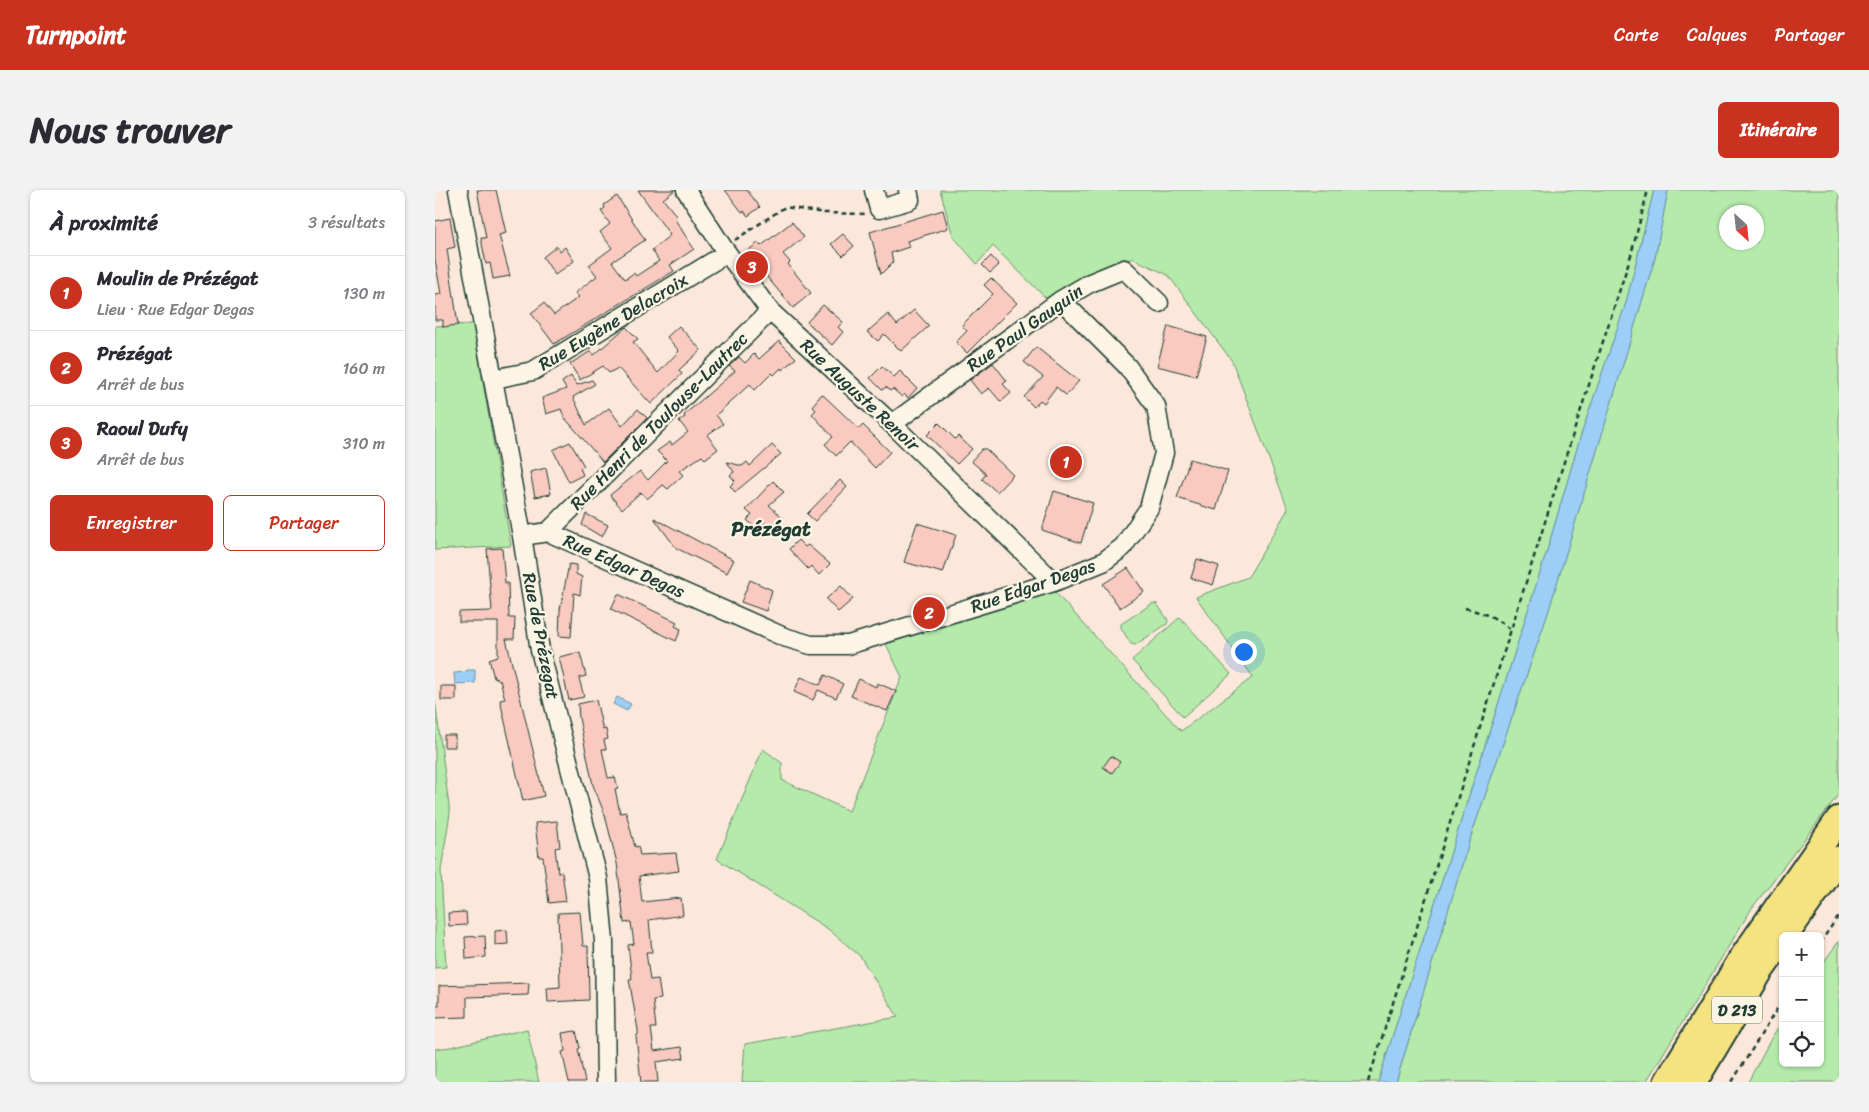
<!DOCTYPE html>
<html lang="fr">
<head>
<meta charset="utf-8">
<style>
	:root { --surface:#fff; --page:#f2f2f3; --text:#2b2b33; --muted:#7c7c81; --line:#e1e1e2; --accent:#c8321e }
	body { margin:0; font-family:Sriracha,sans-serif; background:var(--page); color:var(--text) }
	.controls { position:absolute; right:15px; bottom:15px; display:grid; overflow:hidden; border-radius:8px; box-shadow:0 1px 4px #0004 }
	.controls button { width:45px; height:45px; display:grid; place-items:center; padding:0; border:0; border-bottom:1px solid var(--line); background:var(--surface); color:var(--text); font:25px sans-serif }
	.compass { position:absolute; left:1284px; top:15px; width:45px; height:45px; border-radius:50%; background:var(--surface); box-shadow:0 1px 4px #0004; rotate:153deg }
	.you { position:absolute; left:808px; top:461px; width:18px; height:18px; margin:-12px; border:4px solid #fff; border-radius:50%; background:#1a73e8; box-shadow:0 0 0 8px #1a73e833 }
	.badge { display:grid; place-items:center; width:32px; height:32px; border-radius:50%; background:var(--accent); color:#fff; font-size:16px; font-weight:700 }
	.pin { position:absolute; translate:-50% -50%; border:2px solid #fff; box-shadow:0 1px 5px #0006 }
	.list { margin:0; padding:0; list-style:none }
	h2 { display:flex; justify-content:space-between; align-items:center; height:65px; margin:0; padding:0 20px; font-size:21px }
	h2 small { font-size:16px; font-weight:400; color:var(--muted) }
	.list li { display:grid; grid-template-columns:32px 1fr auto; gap:15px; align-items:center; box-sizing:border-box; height:75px; padding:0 20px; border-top:1px solid var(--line) }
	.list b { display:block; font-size:19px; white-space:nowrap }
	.list p { margin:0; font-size:16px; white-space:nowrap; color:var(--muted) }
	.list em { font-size:16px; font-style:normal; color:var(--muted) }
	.actions { display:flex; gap:10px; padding:15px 20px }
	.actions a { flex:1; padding:11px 0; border:1px solid var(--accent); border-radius:8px; text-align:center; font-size:18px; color:var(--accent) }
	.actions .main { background:var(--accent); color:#fff }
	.icon { flex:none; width:28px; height:28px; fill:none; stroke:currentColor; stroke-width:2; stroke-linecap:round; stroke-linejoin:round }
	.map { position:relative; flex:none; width:1404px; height:892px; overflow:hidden; border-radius:8px }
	header { display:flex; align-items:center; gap:30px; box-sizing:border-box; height:70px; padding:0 25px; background:var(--accent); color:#fff }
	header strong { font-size:24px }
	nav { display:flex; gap:28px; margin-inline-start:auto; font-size:18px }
	.intro { display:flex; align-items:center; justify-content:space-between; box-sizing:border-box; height:120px; padding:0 30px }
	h1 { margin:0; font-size:35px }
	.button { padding:12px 22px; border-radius:8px; background:var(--accent); color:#fff; font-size:18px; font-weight:700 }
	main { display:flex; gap:30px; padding:0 30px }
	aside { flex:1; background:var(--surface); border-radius:8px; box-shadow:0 1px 4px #0004 }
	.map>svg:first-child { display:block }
	.green { fill:#b5eaab; stroke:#6a9470; fill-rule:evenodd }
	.water { fill:#9ccef8; stroke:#6a94aa }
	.building { fill:#facac1; stroke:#1f3d34 }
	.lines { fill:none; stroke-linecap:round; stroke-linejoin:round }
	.minor-casing { stroke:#1f3d34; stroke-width:21 }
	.highway-casing { stroke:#1f3d34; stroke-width:29 }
	.path { stroke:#1f3d34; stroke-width:2.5; stroke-dasharray:5 4; stroke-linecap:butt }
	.minor { stroke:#fcf5e5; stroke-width:18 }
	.highway { stroke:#f5e382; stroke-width:25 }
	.labels { text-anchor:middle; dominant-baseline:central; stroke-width:4.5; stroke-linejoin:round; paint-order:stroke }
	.shield { fill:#fcf5e5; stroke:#617469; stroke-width:1 }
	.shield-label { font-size:16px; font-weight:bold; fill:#1f3d34 }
	.street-label { font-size:18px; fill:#1f3d34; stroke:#fcf5e5 }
	.quarter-label { font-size:20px; font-weight:bold; fill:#1f3d34; stroke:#fcf5e5 }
</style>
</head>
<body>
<header>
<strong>Turnpoint</strong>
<nav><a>Carte</a><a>Calques</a><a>Partager</a></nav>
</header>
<div class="intro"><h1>Nous trouver</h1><a class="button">Itinéraire</a></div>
<main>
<aside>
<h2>À proximité<small>3 résultats</small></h2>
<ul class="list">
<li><span class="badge">1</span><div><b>Moulin de Prézégat</b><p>Lieu · Rue Edgar Degas</p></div><em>130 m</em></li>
<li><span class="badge">2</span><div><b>Prézégat</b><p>Arrêt de bus</p></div><em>160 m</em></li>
<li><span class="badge">3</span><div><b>Raoul Dufy</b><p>Arrêt de bus</p></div><em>310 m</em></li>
</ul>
<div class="actions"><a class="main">Enregistrer</a><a>Partager</a></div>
</aside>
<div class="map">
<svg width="1404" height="892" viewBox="0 0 1404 892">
	<rect width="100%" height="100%" fill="#fbe8da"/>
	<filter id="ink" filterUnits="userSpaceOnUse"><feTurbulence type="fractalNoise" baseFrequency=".02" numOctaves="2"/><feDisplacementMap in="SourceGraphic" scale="10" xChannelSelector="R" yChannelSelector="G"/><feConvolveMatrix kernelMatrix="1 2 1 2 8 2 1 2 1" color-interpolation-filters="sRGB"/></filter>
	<g filter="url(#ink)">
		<path class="green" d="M 505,0 L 1219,0 L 1191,113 L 1146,245 L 1111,364 L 943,892 L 307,892 L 310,854 L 463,827 L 425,766 L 393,739 L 282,669 L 328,559 L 347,573 L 347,590 L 414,621 L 467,487 L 451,454 L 618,400 L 746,541 L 818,487 L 761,407 L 813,387 L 853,319 L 797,171 L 733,85 L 697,68 L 614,111 L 558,56 L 542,74 L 518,46 Z
			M 1233,0 L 1404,0 L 1404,604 L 1317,718 L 1211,892 L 961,892 L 1034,652 L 1112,426 L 1183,191 L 1220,68 ZM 1292,22 L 1322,22 L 1322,52 L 1292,52 Z
			M 38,134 L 76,356 L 0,360 L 0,136 Z
			M 718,413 L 722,414 L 733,430 L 732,434 L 700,455 L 696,454 L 686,438 L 686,434 Z
			M 745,427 L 796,484 L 748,527 L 697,470 Z
			M 0,510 L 15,623 L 6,680 L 11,777 L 0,778 Z
			M 1404,751 L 1404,892 L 1313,892 L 1338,845 L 1348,831 L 1348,873 L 1385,873 L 1385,777 Z
			M 92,839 L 104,892 L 0,892 L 0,859 L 16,857 Z"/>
		<path class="water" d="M 1219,0 L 1233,0 L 1220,68 L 1183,191 L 1112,426 L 1034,652 L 961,892 L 943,892 L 1111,364 L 1146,245 L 1191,113 Z
			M 32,480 L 40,480 L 40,493 L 20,494 L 19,483 L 31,482 Z
			M 182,507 L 196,514 L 192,521 L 178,514 Z"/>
		<path class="building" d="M 42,0 L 61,0 L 71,43 L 64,45 L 75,86 L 58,89 L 55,73 L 51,74 L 46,48 L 51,48 Z
			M 203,0 L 240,0 L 228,9 L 240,24 L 241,31 L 259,59 L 235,75 L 239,81 L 119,154 L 96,123 L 109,113 L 119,125 L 144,107 L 140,103 L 162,86 L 154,75 L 177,58 L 165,42 L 175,34 L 166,21 L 170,18 L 169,15 L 182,6 L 210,50 L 177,72 L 190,89 L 199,83 L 201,86 L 224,71 L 217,60 L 235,45 Z
			M 290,0 L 312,0 L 325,17 L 313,26 L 309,21 L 307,22 Z
			M 508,20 L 513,38 L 472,51 L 474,57 L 456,63 L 458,72 L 446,84 L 435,42 Z
			M 15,28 L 20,57 L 12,59 L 23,135 L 8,137 L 8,130 L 0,130 L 0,105 L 6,104 L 0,69 L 0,31 Z
			M 357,32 L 369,47 L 348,64 L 355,72 L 353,74 L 376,103 L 358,118 L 311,62 L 323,53 L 326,56 Z
			M 408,44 L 419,56 L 408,66 L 396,54 Z
			M 122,56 L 125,61 L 130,57 L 139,71 L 120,85 L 108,67 Z
			M 556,66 L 564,75 L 555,83 L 547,75 Z
			M 556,88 L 582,113 L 532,163 L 521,152 L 532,141 L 527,136 L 528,134 L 558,104 L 549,95 Z
			M 388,115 L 408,132 L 403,137 L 408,142 L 397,155 L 372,132 Z
			M 479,120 L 494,136 L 466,161 L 449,144 L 443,151 L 432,142 L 453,124 L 462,135 Z
			M 244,136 L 266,160 L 244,180 L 247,184 L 216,214 L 183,178 L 174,183 L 168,176 L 145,190 L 135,174 L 156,161 L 159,165 L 191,137 L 203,149 L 198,152 L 223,183 L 244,161 L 232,147 Z
			M 733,136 L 772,147 L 761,186 L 722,176 Z
			M 344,151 L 361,168 L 347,180 L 346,178 L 339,185 L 337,183 L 320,200 L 315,194 L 281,225 L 288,234 L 272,245 L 283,259 L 270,269 L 267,266 L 244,281 L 248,285 L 233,299 L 228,295 L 212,309 L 206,302 L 187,319 L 175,305 L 205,281 L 213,290 L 232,271 L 222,261 L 235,252 L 237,255 L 253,242 L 244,231 L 250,227 L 249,225 L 300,181 L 294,176 L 304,167 L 310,173 L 319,164 L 324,169 Z
			M 601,157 L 644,191 L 631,205 L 621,197 L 609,213 L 605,210 L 599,217 L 589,207 L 608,187 L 589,172 Z
			M 558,173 L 572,191 L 568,194 L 576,203 L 566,212 L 554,198 L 546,204 L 535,190 Z
			M 447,176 L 459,187 L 465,181 L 482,198 L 473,208 L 469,204 L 467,207 L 458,199 L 455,201 L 451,197 L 447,200 L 435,188 Z
			M 136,186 L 142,195 L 157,190 L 160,194 L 138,207 L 151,235 L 174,218 L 187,236 L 203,219 L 212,228 L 168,272 L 129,227 L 126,219 L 111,224 L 107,208 L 131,199 L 127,192 Z
			M 387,204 L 424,239 L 428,235 L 455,262 L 440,278 L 415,252 L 401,266 L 390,254 L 398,247 L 377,224 L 381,220 L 377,216 Z
			M 504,233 L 520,249 L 523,246 L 537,259 L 522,274 L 492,245 Z
			M 135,252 L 149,276 L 145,278 L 148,285 L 134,292 L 118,260 Z
			M 337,255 L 346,264 L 300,302 L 295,296 L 300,291 L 295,285 L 299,282 L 292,272 L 307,276 L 312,272 L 315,276 Z
			M 547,259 L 551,259 L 578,285 L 562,302 L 547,289 L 551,284 L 536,271 Z
			M 755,269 L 793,281 L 781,320 L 742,308 Z
			M 111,278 L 116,304 L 100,307 L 95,282 Z
			M 405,290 L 412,297 L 380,331 L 372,324 Z
			M 338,291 L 349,302 L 334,315 L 346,326 L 335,338 L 328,332 L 322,339 L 312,330 L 317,325 L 311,320 Z
			M 619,301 L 658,313 L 646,353 L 607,340 Z
			M 151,324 L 173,335 L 167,347 L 147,335 Z
			M 219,328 L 299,370 L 292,383 L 241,358 Z
			M 482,333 L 521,345 L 508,383 L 469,372 Z
			M 363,350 L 370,357 L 373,355 L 395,374 L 384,385 L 376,376 L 373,379 L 354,359 Z
			M 67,358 L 70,393 L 73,393 L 74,428 L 80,428 L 79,449 L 71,449 L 109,606 L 88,611 L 65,510 L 70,509 L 65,490 L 59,488 L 54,469 L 63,466 L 63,432 L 24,432 L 24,422 L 57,421 L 52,359 Z
			M 762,369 L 784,376 L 778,395 L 756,388 Z
			M 134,374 L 141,375 L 141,384 L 147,387 L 145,405 L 139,403 L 136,447 L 124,446 L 125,420 Z
			M 693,378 L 709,402 L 685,418 L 668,394 Z
			M 315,390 L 337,400 L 331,421 L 306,412 Z
			M 406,396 L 418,409 L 403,422 L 391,409 Z
			M 183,404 L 242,432 L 240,436 L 246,439 L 241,451 L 176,419 Z
			M 141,463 L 145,463 L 151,486 L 144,488 L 149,507 L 134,510 L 124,467 Z
			M 390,485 L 408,494 L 401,508 L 383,500 L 378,510 L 359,502 L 366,487 L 385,495 Z
			M 424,489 L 441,497 L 442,493 L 461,501 L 452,521 L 416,506 Z
			M 6,496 L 21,496 L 21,510 L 6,510 Z
			M 161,510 L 168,540 L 171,539 L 173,549 L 169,550 L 171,559 L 167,559 L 173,588 L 180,587 L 183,598 L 180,599 L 185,623 L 191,622 L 200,657 L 203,656 L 205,665 L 241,663 L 242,670 L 244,681 L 204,686 L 207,712 L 246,708 L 248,725 L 214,730 L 217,762 L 211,762 L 215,790 L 223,789 L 226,809 L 218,810 L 221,838 L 216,838 L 219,861 L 247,857 L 249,868 L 221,872 L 223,892 L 206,892 L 201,846 L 203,845 L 203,840 L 194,789 L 197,789 L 193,755 L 199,754 L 196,732 L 189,733 L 182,673 L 170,625 L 158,595 L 144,528 L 143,514 Z
			M 9,545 L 20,545 L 20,557 L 9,557 Z
			M 676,566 L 685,572 L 677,583 L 668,577 Z
			M 122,631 L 125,657 L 120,658 L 123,683 L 127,682 L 131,711 L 114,713 L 108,667 L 104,667 L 100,633 Z
			M 31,722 L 32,735 L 14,736 L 13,723 Z
			M 145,722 L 148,756 L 153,756 L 154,810 L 113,812 L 112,798 L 125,797 L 123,723 Z
			M 72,740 L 73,754 L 60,755 L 60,741 Z
			M 50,746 L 51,767 L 31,769 L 30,747 Z
			M 94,793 L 93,805 L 32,807 L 32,827 L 0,828 L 0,816 L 4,816 L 4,796 Z
			M 141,841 L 145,858 L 143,859 L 150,892 L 134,892 L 127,862 L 130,861 L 127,843 Z"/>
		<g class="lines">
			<defs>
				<path id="minor" d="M 23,0 L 87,346 L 105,460 L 163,688 L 169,751 L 171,892
					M 251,0 L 287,56 L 335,121 L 457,234 L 619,392
					M 439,0 L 444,19 L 475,10 L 473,0
					M 59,189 L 98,181 L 292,63
					M 457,234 L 626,110 L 655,93 L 689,79 L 724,113
					M 113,342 L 335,121
					M 87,346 L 113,342 L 349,447 L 376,455 L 413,455 L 619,392 L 668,372 L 688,357 L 714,318 L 729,263 L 721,216 L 692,176 L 626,110"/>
				<path id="highway" d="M 1350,746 L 1404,669
					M 1232,892 L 1307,768 L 1404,629
					M 1259,892 L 1324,783 L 1348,749"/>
			</defs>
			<use href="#minor" class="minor-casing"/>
			<use href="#highway" class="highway-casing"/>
			<path class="path" d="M 300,50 L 350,17 L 389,23 L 431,24
				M 1030,418 C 1048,423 1062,427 1076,440
				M 1385,753 L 1404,725
				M 933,892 L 1128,275 L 1196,65 L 1213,0
				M 1297,892 L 1348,809"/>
			<use href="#minor" class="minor"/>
			<use href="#highway" class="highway"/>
		</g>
	</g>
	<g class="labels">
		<rect class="shield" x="1277" y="806.5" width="50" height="27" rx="4"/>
		<g class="shield-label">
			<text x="1302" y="820">D 213</text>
		</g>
		<g class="street-label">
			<text transform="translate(178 132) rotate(-31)">Rue Eugène Delacroix</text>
			<text transform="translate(590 138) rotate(-35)">Rue Paul Gauguin</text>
			<text transform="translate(425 205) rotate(43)">Rue Auguste Renoir</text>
			<text transform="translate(224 231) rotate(-45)">Rue Henri de Toulouse-Lautrec</text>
			<text transform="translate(189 376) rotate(24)">Rue Edgar Degas</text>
			<text transform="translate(598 396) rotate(-19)">Rue Edgar Degas</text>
			<text transform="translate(106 446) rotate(79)">Rue de Prézegat</text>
		</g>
		<g class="quarter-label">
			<text x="336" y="339">Prézégat</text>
		</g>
	</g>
</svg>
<div class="controls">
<button>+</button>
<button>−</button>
<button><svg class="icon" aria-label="locate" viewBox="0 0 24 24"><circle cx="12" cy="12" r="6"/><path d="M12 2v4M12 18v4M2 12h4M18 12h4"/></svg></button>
</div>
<svg class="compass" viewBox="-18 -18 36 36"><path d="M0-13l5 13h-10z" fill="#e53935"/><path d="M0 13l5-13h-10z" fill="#7c7c81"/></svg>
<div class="you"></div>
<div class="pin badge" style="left:631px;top:272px">1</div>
<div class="pin badge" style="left:494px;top:423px">2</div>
<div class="pin badge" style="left:317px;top:77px">3</div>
</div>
</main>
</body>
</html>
